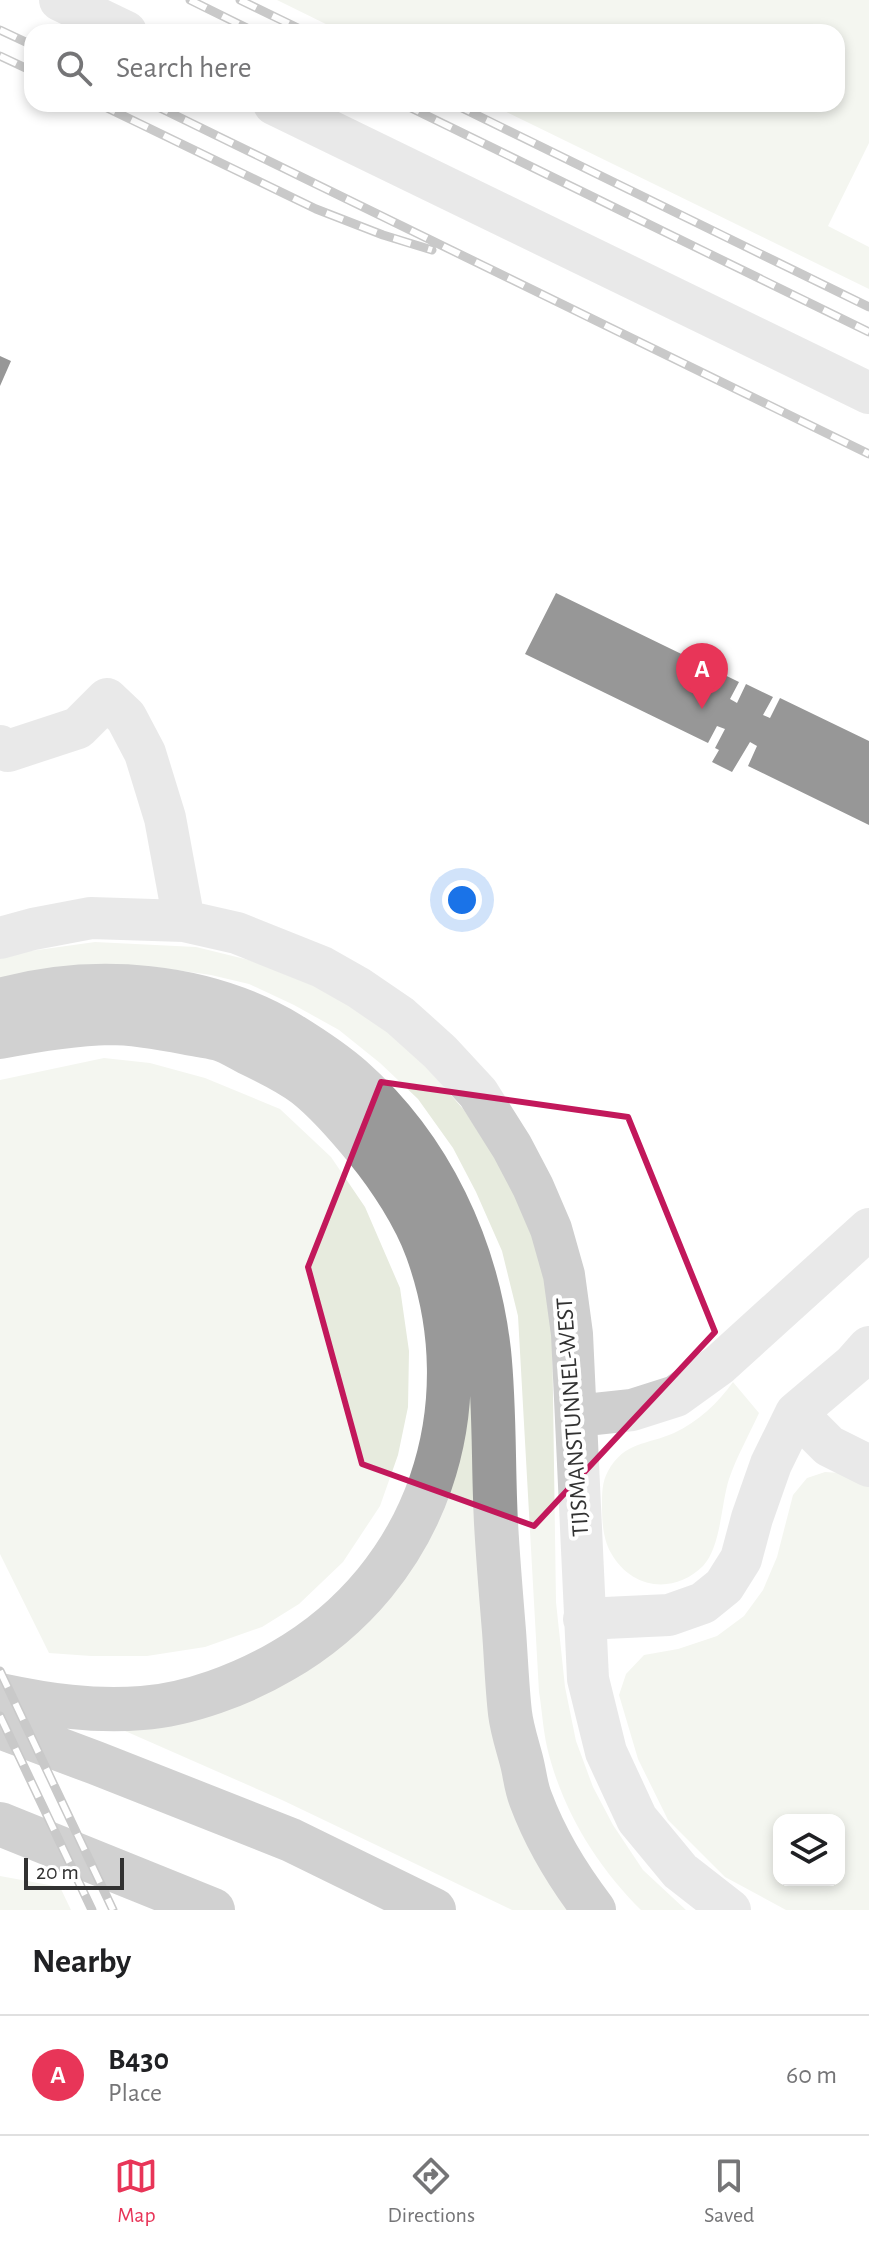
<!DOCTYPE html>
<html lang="en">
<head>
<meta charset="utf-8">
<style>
	:root { --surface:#fff; --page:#f6f6f6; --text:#202124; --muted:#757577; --line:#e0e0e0; --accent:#e83558 }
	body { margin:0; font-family:"Alegreya Sans",sans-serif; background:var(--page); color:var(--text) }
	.controls { position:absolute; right:24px; bottom:24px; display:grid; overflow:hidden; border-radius:16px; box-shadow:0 4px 12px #0003 }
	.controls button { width:72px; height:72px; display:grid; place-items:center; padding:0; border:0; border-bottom:2px solid var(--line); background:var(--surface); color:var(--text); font:40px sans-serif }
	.scale { position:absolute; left:24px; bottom:20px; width:100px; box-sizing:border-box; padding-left:8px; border:4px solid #323232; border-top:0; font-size:22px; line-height:28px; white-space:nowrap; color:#323232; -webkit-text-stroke:6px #fff; paint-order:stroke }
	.you { position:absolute; left:462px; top:900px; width:28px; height:28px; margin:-20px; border:6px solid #fff; border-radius:50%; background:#1a73e8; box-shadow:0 0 0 12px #1a73e833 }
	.badge { display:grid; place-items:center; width:52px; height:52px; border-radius:50%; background:var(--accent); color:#fff; font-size:26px; font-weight:700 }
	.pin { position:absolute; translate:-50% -66px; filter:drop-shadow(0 2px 4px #0008) }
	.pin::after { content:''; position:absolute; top:42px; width:28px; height:24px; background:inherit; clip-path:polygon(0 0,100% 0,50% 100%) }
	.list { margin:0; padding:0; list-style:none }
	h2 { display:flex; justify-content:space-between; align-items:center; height:104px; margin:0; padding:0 32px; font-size:34px }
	h2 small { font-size:26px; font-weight:400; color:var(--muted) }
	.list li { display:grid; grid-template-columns:52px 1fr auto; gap:24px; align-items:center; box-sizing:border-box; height:120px; padding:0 32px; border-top:2px solid var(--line) }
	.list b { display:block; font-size:30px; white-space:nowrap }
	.list p { margin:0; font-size:26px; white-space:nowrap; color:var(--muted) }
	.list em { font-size:26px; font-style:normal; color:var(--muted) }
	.icon { flex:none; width:44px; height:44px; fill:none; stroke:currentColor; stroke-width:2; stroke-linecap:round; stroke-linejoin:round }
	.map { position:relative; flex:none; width:869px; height:1910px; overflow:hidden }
	.search { position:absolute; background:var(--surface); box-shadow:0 4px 12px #0003; left:24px; right:24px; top:24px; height:88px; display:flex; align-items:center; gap:20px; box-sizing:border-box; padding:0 28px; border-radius:24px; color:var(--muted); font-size:30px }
	.sheet { height:224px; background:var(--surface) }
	nav { display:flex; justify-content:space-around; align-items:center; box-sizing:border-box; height:112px; border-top:2px solid var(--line); background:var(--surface); font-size:22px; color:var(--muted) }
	nav a { display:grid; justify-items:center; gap:4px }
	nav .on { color:var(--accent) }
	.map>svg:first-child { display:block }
	.green { fill:#e7ebde; fill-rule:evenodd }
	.building { fill:#191919 }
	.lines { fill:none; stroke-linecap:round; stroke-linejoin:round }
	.minor { stroke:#cfcfcf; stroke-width:42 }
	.highway { stroke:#999; stroke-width:44 }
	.rail-casing { stroke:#878787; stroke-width:9 }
	.rail { stroke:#fff; stroke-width:6; stroke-dasharray:18; stroke-linecap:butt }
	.marked { fill:none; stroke:#c2185b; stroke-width:6; stroke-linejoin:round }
	.labels { text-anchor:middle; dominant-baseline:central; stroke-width:8; stroke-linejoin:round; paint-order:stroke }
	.street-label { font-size:24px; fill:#323232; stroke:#fff }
</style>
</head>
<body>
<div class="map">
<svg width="869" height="1910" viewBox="0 0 869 1910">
	<rect width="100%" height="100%" fill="#fff"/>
	<path class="green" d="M 277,0 L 869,0 L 869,143 L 828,226 L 869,247 L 869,289 L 490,104 L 837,104 L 837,32 L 342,32 Z
		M 95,942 L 196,947 L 249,960 L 296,976 L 345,1001 L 389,1031 L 429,1070 L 464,1110 L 496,1159 L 525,1213 L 543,1273 L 552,1327 L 556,1602 L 565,1687 L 576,1741 L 593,1787 L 613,1825 L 643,1870 L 686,1910 L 641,1910 C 596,1865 562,1810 547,1747 C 543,1729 542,1710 539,1692 L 518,1316 L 502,1251 L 476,1192 L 453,1148 L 418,1099 L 380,1063 L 339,1030 L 294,1005 L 249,984 L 211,975 L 148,966 L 0,979 L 0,959 L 23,952 Z
		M 134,1003 C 228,1016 297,1043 365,1111 C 384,1129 403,1149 417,1170 C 460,1235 472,1314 477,1390 C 487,1535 467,1709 528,1844 C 539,1868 555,1890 571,1910 L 512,1910 L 282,1800 L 116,1727 L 125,1719 L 144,1720 L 187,1714 L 238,1700 L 288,1677 L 331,1650 L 364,1618 L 396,1582 L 425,1531 L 449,1480 L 458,1446 L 466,1393 L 467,1347 L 457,1288 L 447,1248 L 429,1205 L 400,1159 L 366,1118 L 327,1086 L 285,1059 L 237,1035 L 153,1017 L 102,1013 L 51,1018 L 0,1032 L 0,1018 L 17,1013 Z
		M 104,1058 L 150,1063 L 205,1078 L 280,1109 L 331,1157 L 365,1207 L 400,1288 L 409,1351 L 408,1407 L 398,1455 L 380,1506 L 343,1562 L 299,1604 L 262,1627 L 205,1647 L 147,1656 L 91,1656 L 49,1653 L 0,1554 L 0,1080 Z
		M 733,1382 L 759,1413 C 749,1435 737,1456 729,1479 C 721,1504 721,1547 703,1566 C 674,1595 631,1589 611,1553 C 603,1539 602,1522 602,1506 C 602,1493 602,1482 608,1471 C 625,1441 647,1445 674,1433 C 698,1422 718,1403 733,1382 Z
		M 825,1472 L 841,1473 L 869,1483 L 869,1910 L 786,1910 L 725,1877 L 668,1820 L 638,1759 L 619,1695 L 626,1674 L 644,1655 L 678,1649 L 717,1636 L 744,1616 L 763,1590 L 777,1557 L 793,1495 L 807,1478 ZM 779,1820 L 839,1820 L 839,1880 L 779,1880 Z
		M 0,1876 L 60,1887 L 71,1910 L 0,1910 Z"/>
	<path class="building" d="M 0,356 L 11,361 L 0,386 Z
		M 556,593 L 739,682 L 730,699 L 737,703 L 746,684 L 773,697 L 763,715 L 770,718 L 780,698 L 869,741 L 869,825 L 748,766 L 757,746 L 750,742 L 732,772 L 712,762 L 719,750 L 715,748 L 725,729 L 717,726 L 708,743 L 525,654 Z"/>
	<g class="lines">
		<path class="minor" d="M 60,0 L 126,32
			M 274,104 L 869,393
			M 0,746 L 8,751 L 78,728 L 107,699 L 126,717 L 145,753 L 165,818 L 184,921
			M 0,938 L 33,929 L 91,918 L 184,921 L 237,933 L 322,967 L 359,988 L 400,1016 L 440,1052 L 478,1093 L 512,1147 L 533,1187 L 551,1229 L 564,1275 L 572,1334 L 588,1679 L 606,1752 L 637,1819 L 680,1871 L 730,1910
			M 796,1413 L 829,1446 L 869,1466
			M 576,1416 L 632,1410 L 676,1396 L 719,1365 L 869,1229
			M 584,1619 L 669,1615 L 703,1603 L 724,1586 L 741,1559 L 752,1518 L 771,1464 L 796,1413 L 854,1364 L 869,1347"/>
		<path class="highway" d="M 0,1000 C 95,974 205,983 290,1034 C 311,1047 333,1061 352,1078 C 431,1148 477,1247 489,1351 C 495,1408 493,1465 496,1523 C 498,1559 501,1595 504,1631 C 506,1658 507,1686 510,1713 C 512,1730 518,1747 522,1763 C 525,1775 526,1788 531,1800 C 546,1840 568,1876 594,1910
			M 0,1037 C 36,1030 73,1024 109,1023 C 135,1023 162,1028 187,1033 C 197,1035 209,1036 219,1039 C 229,1042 238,1048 248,1053 C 267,1062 288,1072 305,1085 C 328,1103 349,1128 367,1150 C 390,1178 415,1217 427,1250 C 484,1407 428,1577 282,1661 C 243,1684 188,1705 142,1708 C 93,1712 47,1705 0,1695
			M 0,1727 L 96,1763 L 291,1840 L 434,1910
			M 0,1824 L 213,1910"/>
		<defs>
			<path id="rail" d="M 190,0 L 255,32
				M 240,0 L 306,32
				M 0,30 L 32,45
				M 0,56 L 32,71
				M 99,104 L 316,209 L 383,235 L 432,250
				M 152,104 L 869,454
				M 403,104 L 869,332
				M 454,104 L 869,307
				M 0,1671 L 113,1910
				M 0,1716 L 92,1910"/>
		</defs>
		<use href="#rail" class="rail-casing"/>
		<use href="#rail" class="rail"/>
	</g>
	<path d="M0 0H869V1910H0ZM 381,1082 L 628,1117 L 715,1332 L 534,1526 L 362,1464 L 308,1267 Z" fill="#fff" fill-opacity=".55" fill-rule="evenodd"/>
	<path class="marked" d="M 381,1082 L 628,1117 L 715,1332 L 534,1526 L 362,1464 L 308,1267 Z"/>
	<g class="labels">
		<g class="street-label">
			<text transform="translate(573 1417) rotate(-94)">TIJSMANSTUNNEL-WEST</text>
		</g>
	</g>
</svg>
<div class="controls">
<button><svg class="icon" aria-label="layers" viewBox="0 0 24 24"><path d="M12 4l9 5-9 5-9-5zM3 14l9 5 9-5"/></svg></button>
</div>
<div class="scale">20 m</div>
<div class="you"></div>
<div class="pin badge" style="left:702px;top:709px">A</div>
<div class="search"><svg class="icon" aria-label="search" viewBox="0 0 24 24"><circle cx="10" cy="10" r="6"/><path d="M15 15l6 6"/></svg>Search here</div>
</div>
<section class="sheet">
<h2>Nearby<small></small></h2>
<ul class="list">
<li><span class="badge">A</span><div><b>B430</b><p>Place</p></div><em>60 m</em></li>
</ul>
</section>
<nav>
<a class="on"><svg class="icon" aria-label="map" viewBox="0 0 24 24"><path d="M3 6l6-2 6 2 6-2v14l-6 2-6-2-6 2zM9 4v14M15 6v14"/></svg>Map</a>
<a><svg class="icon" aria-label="directions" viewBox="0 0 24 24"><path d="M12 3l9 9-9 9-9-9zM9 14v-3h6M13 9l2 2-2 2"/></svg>Directions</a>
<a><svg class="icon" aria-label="saved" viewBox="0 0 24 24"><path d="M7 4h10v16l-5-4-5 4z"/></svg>Saved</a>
</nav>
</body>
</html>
